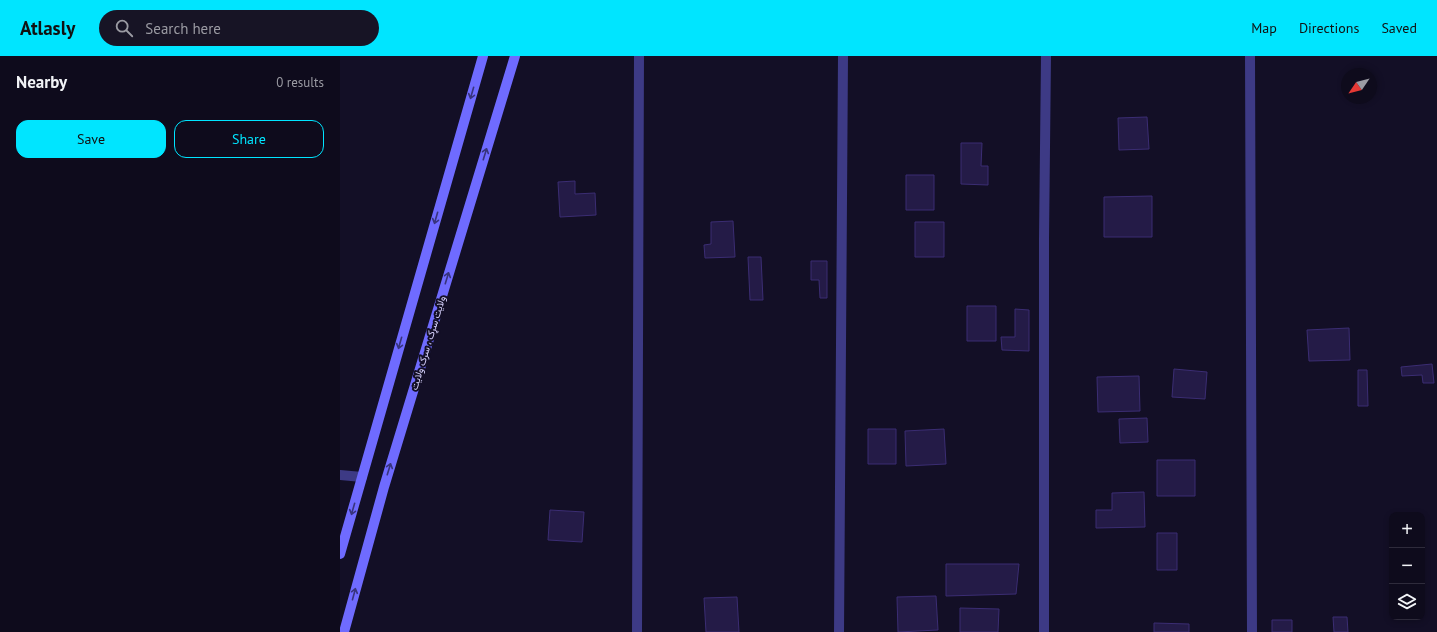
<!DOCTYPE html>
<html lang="en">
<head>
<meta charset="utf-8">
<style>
	:root { --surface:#0e0b1c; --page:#171425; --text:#f1f3f6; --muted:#9b9ba3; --line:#2e2b3b; --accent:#00e5ff }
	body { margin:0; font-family:"PT Sans",Vazirmatn,sans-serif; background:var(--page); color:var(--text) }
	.controls { position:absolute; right:12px; bottom:12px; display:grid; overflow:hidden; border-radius:8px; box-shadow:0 2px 6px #0003 }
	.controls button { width:36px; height:36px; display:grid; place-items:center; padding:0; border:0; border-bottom:1px solid var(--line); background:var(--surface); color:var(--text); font:20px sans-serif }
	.compass { position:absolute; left:1001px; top:12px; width:36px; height:36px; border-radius:50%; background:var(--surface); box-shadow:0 2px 6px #0003; rotate:235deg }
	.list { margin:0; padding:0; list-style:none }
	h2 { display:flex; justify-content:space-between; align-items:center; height:52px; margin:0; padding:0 16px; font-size:17px }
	h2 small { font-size:13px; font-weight:400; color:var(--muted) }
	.actions { display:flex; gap:8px; padding:12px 16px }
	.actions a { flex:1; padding:9px 0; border:1px solid var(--accent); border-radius:12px; text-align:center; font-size:14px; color:var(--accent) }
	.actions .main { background:var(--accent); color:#111 }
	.icon { flex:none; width:22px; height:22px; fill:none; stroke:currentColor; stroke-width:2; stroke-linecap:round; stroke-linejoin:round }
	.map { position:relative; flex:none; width:1097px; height:576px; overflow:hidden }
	header { display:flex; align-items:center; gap:24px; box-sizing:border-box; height:56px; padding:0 20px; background:var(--accent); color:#111 }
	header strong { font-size:19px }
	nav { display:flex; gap:22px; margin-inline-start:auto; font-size:14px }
	.search { width:280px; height:36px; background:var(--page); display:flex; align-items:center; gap:10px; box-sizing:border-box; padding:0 14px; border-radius:22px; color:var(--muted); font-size:15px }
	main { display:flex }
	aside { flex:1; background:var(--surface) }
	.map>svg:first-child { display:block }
	.building { fill:#241b47; stroke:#3b2d73 }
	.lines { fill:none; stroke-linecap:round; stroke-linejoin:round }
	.street { stroke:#3d3a85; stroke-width:10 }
	.secondary { stroke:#6f6bff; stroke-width:10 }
	.oneway { stroke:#38347d }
	.labels { text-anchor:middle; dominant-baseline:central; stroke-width:4; stroke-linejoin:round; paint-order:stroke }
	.street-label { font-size:10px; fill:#d9d4ff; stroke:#130f26 }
</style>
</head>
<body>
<header>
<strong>Atlasly</strong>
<div class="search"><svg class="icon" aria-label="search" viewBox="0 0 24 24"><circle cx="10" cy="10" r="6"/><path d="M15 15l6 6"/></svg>Search here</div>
<nav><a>Map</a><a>Directions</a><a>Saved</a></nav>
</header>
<main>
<aside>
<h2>Nearby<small>0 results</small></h2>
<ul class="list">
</ul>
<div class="actions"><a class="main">Save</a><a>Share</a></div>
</aside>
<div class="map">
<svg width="1097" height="576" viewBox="0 0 1097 576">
	<rect width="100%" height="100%" fill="#130f26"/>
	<path class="building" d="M 807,61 L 809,93 L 779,94 L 778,62 Z
		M 621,87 L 642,87 L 641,110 L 648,110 L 648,129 L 621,128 Z
		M 566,119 L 594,119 L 594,154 L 566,154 Z
		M 235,125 L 235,138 L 255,137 L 256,159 L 220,161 L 218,126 Z
		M 812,140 L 812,181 L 764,181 L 764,141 Z
		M 393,165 L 395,201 L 365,202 L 364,189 L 371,188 L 371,166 Z
		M 575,166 L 604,166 L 604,201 L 575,201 Z
		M 408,201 L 421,201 L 423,244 L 410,244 Z
		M 471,205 L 487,205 L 487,242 L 480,242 L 479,224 L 471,224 Z
		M 627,250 L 656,250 L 656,285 L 627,285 Z
		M 675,253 L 689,254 L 689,295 L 662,294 L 661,281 L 675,281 Z
		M 1009,272 L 1010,304 L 969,305 L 967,274 Z
		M 1092,308 L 1094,327 L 1083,327 L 1082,319 L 1062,320 L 1061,311 Z
		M 834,313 L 867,316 L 865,343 L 832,341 Z
		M 1018,314 L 1027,314 L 1028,350 L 1018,350 Z
		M 799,320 L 800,355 L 758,356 L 757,321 Z
		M 807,362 L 808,386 L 780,387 L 779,363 Z
		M 528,373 L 556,373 L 556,408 L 528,408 Z
		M 604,373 L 606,408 L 566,410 L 565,375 Z
		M 817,404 L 855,404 L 855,440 L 817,440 Z
		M 804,436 L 805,471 L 756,472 L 756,454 L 772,454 L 772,437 Z
		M 210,454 L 244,456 L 242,486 L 208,484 Z
		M 817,477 L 837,477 L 837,514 L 817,514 Z
		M 606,508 L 679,508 L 676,538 L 606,540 Z
		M 596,540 L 598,574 L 558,576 L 557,541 Z
		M 397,541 L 399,576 L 366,576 L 364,542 Z
		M 620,552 L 659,553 L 658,576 L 620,576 Z
		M 993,561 L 1007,561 L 1008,576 L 994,576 Z
		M 932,564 L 952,564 L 952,576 L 932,576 Z
		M 814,567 L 849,568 L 849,576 L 814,576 Z"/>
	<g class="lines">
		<path class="street" d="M 910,0 L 912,576
			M 0,419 L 22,421
			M 297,576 L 299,0
			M 499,576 L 503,0
			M 704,576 L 704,183 L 706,0"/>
		<path class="secondary" d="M 0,498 L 143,0
			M 4,576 L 44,431 L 175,0"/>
	</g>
	<defs><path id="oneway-shaft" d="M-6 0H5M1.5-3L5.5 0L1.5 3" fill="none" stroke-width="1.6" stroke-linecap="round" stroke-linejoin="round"/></defs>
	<g class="oneway">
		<use href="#oneway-shaft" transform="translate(132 37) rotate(106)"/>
		<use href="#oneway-shaft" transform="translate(145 98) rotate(-73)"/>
		<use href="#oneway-shaft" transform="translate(96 162) rotate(106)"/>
		<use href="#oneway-shaft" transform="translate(107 222) rotate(-73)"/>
		<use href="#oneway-shaft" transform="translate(60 287) rotate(106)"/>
		<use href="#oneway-shaft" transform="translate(49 413) rotate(-73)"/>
		<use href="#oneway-shaft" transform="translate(13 453) rotate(106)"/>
		<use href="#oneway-shaft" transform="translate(14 538) rotate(-75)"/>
	</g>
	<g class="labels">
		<g class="street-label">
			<text transform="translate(88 287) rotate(-73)">ولایت سړک ، سرک ولایت</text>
		</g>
	</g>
</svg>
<div class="controls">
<button>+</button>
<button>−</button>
<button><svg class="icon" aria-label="layers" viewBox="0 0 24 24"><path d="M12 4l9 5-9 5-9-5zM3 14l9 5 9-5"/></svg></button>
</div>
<svg class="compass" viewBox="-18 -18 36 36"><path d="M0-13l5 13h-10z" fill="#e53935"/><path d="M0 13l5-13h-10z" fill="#9b9ba3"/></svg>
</div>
</main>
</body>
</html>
